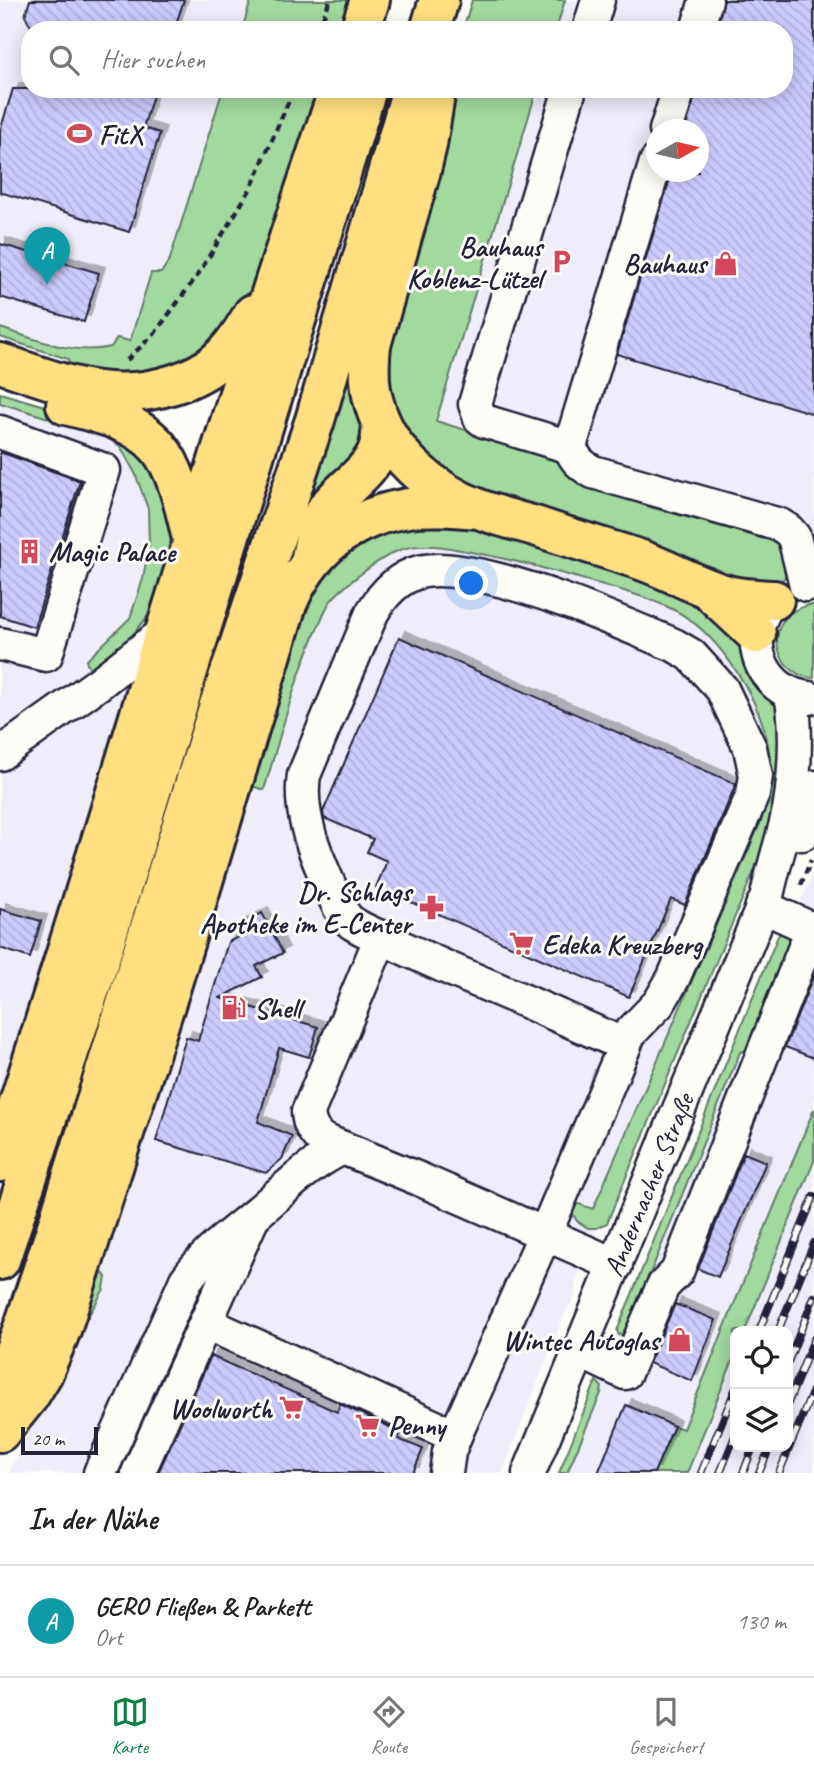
<!DOCTYPE html>
<html lang="de">
<head>
<meta charset="utf-8">
<style>
	:root { --surface:#fff; --page:#f2f2f2; --text:#222; --muted:#767676; --line:#e0e0e0; --accent:#0b8043 }
	body { margin:0; font-family:Caveat,sans-serif; background:var(--page); color:var(--text) }
	.controls { position:absolute; right:21px; bottom:21px; display:grid; overflow:hidden; border-radius:14px; box-shadow:0 4px 18px #0003 }
	.controls button { width:63px; height:63px; display:grid; place-items:center; padding:0; border:0; border-bottom:2px solid var(--line); background:var(--surface); color:var(--text); font:35px sans-serif }
	.compass { position:absolute; left:646px; top:119px; width:63px; height:63px; border-radius:50%; background:var(--surface); box-shadow:0 4px 18px #0003; rotate:82deg }
	.scale { position:absolute; left:21px; bottom:18px; width:77px; box-sizing:border-box; padding-left:7px; border:4px solid #22223b; border-top:0; font-size:19px; line-height:24px; white-space:nowrap; color:#22223b; -webkit-text-stroke:5px #fdfcf7; paint-order:stroke }
	.you { position:absolute; left:472px; top:584px; width:24px; height:24px; margin:-18px; border:5px solid #fff; border-radius:50%; background:#1a73e8; box-shadow:0 0 0 10px #1a73e833 }
	.badge { display:grid; place-items:center; width:46px; height:46px; border-radius:50%; background:var(--accent); color:#fff; font-size:23px; font-weight:700 }
	.pin { position:absolute; translate:-50% -58px; filter:drop-shadow(0 2px 4px #0008) }
	.pin::after { content:''; position:absolute; top:37px; width:24px; height:21px; background:inherit; clip-path:polygon(0 0,100% 0,50% 100%) }
	.list { margin:0; padding:0; list-style:none }
	h2 { display:flex; justify-content:space-between; align-items:center; height:91px; margin:0; padding:0 28px; font-size:30px }
	h2 small { font-size:23px; font-weight:400; color:var(--muted) }
	.list li { display:grid; grid-template-columns:46px 1fr auto; gap:21px; align-items:center; box-sizing:border-box; height:112px; padding:0 28px; border-top:2px solid var(--line) }
	.list b { display:block; font-size:26px; white-space:nowrap }
	.list p { margin:0; font-size:23px; white-space:nowrap; color:var(--muted) }
	.list em { font-size:23px; font-style:normal; color:var(--muted) }
	.icon { flex:none; width:38px; height:38px; fill:none; stroke:currentColor; stroke-width:2; stroke-linecap:round; stroke-linejoin:round }
	.map { position:relative; flex:none; width:814px; height:1473px; overflow:hidden }
	.search { position:absolute; background:var(--surface); box-shadow:0 4px 18px #0003; left:21px; right:21px; top:21px; height:77px; display:flex; align-items:center; gap:18px; box-sizing:border-box; padding:0 24px; border-radius:28px; color:var(--muted); font-size:26px }
	.sheet { height:203px; background:var(--surface) }
	nav { display:flex; justify-content:space-around; align-items:center; box-sizing:border-box; height:98px; border-top:2px solid var(--line); background:var(--surface); font-size:19px; color:var(--muted) }
	nav a { display:grid; justify-items:center; gap:4px }
	nav .on { color:var(--accent) }
	.map>svg:first-child { display:block }
	.built { fill:#eeedf9; fill-rule:evenodd }
	.green { fill:#a1d99e; stroke:#627e6c; stroke-width:2 }
	.building { fill:url(#building-back-hatch); stroke:#22223b; stroke-width:2; filter:url(#shadow) }
	.lines { fill:none; stroke-linecap:round; stroke-linejoin:round }
	.minor-casing { stroke:#22223b; stroke-width:37 }
	.highway-casing { stroke:#22223b; stroke-width:44 }
	.path { stroke:#22223b; stroke-width:4.5; stroke-dasharray:7 5; stroke-linecap:butt }
	.minor { stroke:#fdfcf7; stroke-width:32 }
	.highway { stroke:#ffdf80; stroke-width:38 }
	.rail-casing { stroke:#22223b; stroke-width:8 }
	.rail { stroke:#fdfcf7; stroke-width:5; stroke-dasharray:16; stroke-linecap:butt }
	.labels { text-anchor:middle; dominant-baseline:central; stroke-width:6; stroke-linejoin:round; paint-order:stroke }
	.poi-label { font-size:28px; font-weight:bold; fill:#22223b; stroke:#fdfcf7; text-anchor:start }
	.street-label { font-size:28px; fill:#22223b; stroke:#fdfcf7 }
</style>
</head>
<body>
<div class="map">
<svg width="814" height="1473" viewBox="0 0 814 1473">
	<defs>
		<pattern id="building-back-hatch" width="6" height="6" patternUnits="userSpaceOnUse" patternTransform="scale(1.75)"><rect width="6" height="6" fill="#cccbfe"/><path d="M-1 5l2 2M0 0l6 6M5-1l2 2" fill="none" stroke="#afaedb"/></pattern>
		<filter id="shadow"><feDropShadow dx="6" dy="-6" stdDeviation="0" flood-color="#0004"/></filter>
	</defs>
	<rect width="100%" height="100%" fill="#fdfcf7"/>
	<filter id="ink" filterUnits="userSpaceOnUse"><feTurbulence type="fractalNoise" baseFrequency=".0143" numOctaves="2"/><feDisplacementMap in="SourceGraphic" scale="14" xChannelSelector="R" yChannelSelector="G"/><feConvolveMatrix kernelMatrix="1 2 1 2 8 2 1 2 1" color-interpolation-filters="sRGB"/></filter>
	<g filter="url(#ink)">
		<path class="built" d="M 0,0 L 251,0 L 242,30 L 30,30 L 30,89 L 223,89 L 170,259 L 161,273 L 151,273 L 130,341 L 117,338 L 111,347 L 87,350 L 70,349 L 0,328 Z
			M 489,0 L 814,0 L 814,564 L 798,549 L 576,497 L 419,413 L 464,89 L 784,89 L 784,30 L 481,30 ZM 656,130 L 698,130 L 698,172 L 656,172 Z
			M 0,403 L 100,434 L 120,446 L 135,473 L 148,509 L 149,544 L 143,579 L 130,618 L 87,660 L 90,669 L 130,638 L 158,603 L 0,1094 Z
			M 437,545 L 519,561 L 634,595 L 675,610 L 696,625 L 728,658 L 746,686 L 762,720 L 769,754 L 767,790 L 762,819 L 718,920 L 592,1209 L 574,1202 L 588,1228 L 597,1228 L 575,1283 L 575,1295 L 564,1315 L 502,1473 L 9,1473 L 61,1364 L 249,785 L 263,790 L 306,654 L 331,600 L 352,579 L 384,559 L 403,549 Z
			M 814,870 L 814,1473 L 559,1473 L 777,938 L 780,933 L 789,932 ZM 735,1331 L 788,1331 L 788,1447 L 735,1447 Z"/>
		<path class="green" d="M 251,0 L 358,0 L 348,30 L 242,30 Z
			M 472,0 L 565,0 L 556,30 L 463,30 Z
			M 223,89 L 327,89 L 256,280 L 235,321 L 187,365 L 137,379 L 69,370 L 68,359 L 0,337 L 0,328 C 36,339 73,356 111,347 L 117,338 L 130,341 L 151,273 L 161,273 L 170,259 Z
			M 447,89 L 537,89 L 436,421 L 554,457 L 582,481 L 646,506 L 768,539 L 780,544 L 788,573 L 779,584 L 728,580 L 696,563 L 462,486 L 413,446 L 388,394 L 390,339 Z
			M 357,341 L 366,440 L 298,529 Z
			M 0,393 L 104,423 L 140,440 L 173,521 L 169,561 L 158,603 L 130,638 L 90,669 L 86,661 L 130,618 L 143,579 L 149,544 L 148,509 L 135,473 L 120,446 L 100,434 L 0,403 Z
			M 408,519 L 477,525 L 610,566 L 689,597 L 733,624 L 784,714 L 774,823 L 607,1223 L 597,1228 L 588,1228 L 577,1221 L 572,1213 L 573,1202 L 593,1209 L 762,819 C 766,798 770,777 769,756 C 767,707 718,631 674,610 C 642,594 598,584 564,574 C 533,565 503,558 471,552 C 450,548 425,542 403,549 C 383,555 349,582 334,597 C 327,604 323,615 319,625 C 295,677 281,734 264,790 L 249,785 L 303,606 L 342,550 Z
			M 809,605 L 814,605 L 814,678 C 782,677 764,637 789,614 C 795,609 802,607 809,605 Z
			M 784,932 L 796,937 L 751,1049 L 740,1052 L 626,1333 L 619,1335 L 617,1331 L 777,938 L 780,933 Z
			M 814,1109 L 814,1161 L 745,1331 L 735,1331 L 735,1355 L 687,1473 L 654,1473 L 674,1426 L 683,1429 Z
			M 103,1273 L 106,1277 L 104,1289 L 61,1364 L 93,1281 Z
			M 596,1381 L 602,1387 L 601,1393 L 567,1473 L 559,1473 Z"/>
		<path class="building" d="M 30,0 L 184,0 L 174,30 L 33,30 L 25,16 Z
			M 724,0 L 814,0 L 814,414 L 617,354 L 672,172 L 698,172 L 698,130 L 685,130 L 697,89 L 784,89 L 784,30 L 716,30 Z
			M 13,89 L 155,89 L 143,128 L 160,133 L 129,232 L 0,192 L 0,131 Z
			M 0,244 L 99,273 L 84,322 L 0,297 Z
			M 0,452 L 80,481 L 34,627 L 0,616 Z
			M 399,637 L 736,784 L 685,905 L 671,899 L 629,997 L 376,887 L 387,861 L 367,852 L 373,839 L 324,818 L 323,812 Z
			M 0,909 L 41,921 L 30,958 L 0,948 Z
			M 262,913 L 283,953 L 256,966 L 262,977 L 220,998 L 318,1027 L 309,1057 L 279,1048 L 258,1122 L 292,1136 L 282,1159 L 266,1173 L 156,1141 L 186,1037 L 198,1041 L 228,942 L 241,936 L 236,927 Z
			M 814,974 L 814,1058 L 785,1047 Z
			M 744,1153 L 766,1162 L 718,1277 L 698,1269 Z
			M 675,1304 L 716,1320 L 692,1381 L 649,1363 Z
			M 211,1356 L 337,1412 L 340,1404 L 401,1432 L 398,1439 L 423,1449 L 413,1473 L 158,1473 Z
			M 626,1405 L 674,1426 L 654,1473 L 598,1473 Z"/>
		<g class="lines">
			<defs>
				<g id="minor">
					<path d="M 589,30 L 598,0"/>
					<path d="M 697,30 L 706,0"/>
					<path d="M 666,130 L 679,89"/>
					<path d="M 656,162 L 570,447 C 575,460 581,465 593,472 L 780,525 L 788,530 L 794,537 L 806,585"/>
					<path d="M 0,432 L 104,470 L 46,655 L 0,644"/>
					<path d="M 570,447 L 484,421 L 480,418 L 475,404 L 570,89"/>
					<path d="M 764,612 C 744,649 767,694 809,698"/>
					<path d="M 0,754 L 98,684 L 166,631"/>
					<path d="M 802,834 L 808,819 L 814,787"/>
					<path d="M 762,906 L 814,930"/>
					<path d="M 381,937 L 308,1112 C 309,1125 313,1131 321,1139 L 419,1179 L 616,1265"/>
					<path d="M 206,1323 L 455,1436"/>
					<path d="M 579,1351 L 625,1373 L 663,1286 L 677,1272 L 812,929"/>
					<path d="M 100,1473 L 186,1280 C 205,1253 232,1234 257,1213 C 284,1190 310,1163 343,1148"/>
					<path d="M 138,1473 L 250,1224"/>
					<path d="M 446,1473 L 449,1452 L 455,1436 L 545,1234 L 625,1045 L 629,1034 L 659,1003 L 673,979 L 753,794 L 756,776 L 750,748 L 722,689 L 691,655 L 674,645 C 611,619 549,591 483,576 C 463,572 439,567 419,572 C 397,578 383,594 372,613 L 304,775 C 298,814 315,853 330,887 C 336,900 341,915 352,923 C 364,931 378,936 391,942 C 418,955 445,967 473,979 C 524,1000 574,1023 625,1045"/>
					<path id="s1" d="M 529,1473 L 767,896 C 772,871 780,847 786,823 C 795,788 798,729 791,694"/>
				</g>
				<path id="highway" d="M 360,30 L 370,0
					M 430,30 L 439,0
					M 436,89 L 427,145 L 420,174 L 371,345 C 369,364 368,384 374,403 C 388,454 431,490 479,509 C 497,516 517,521 535,526 C 567,537 600,547 632,557 C 666,567 697,588 731,596 C 745,599 760,599 774,600
					M 0,363 C 61,383 109,405 174,384 C 215,371 232,351 253,314
					M 66,405 C 97,413 136,421 158,447 C 178,470 186,514 193,543
					M 310,562 C 314,544 316,525 326,510 C 340,490 368,474 377,452 C 381,443 381,434 382,425
					M 710,591 L 756,634
					M 0,1162 C 116,805 217,444 339,89
					M 0,1260 L 95,974 L 367,89
					M 0,1389 L 25,1323 L 55,1233 L 219,705 L 315,420 L 412,89
					M 0,1432 L 29,1396 L 43,1373 L 61,1330 L 173,980 L 287,604 C 309,551 350,517 408,508 C 431,505 454,507 478,509"/>
			</defs>
			<use href="#minor" class="minor-casing"/>
			<use href="#highway" class="highway-casing"/>
			<path class="path" d="M 318,30 L 330,0
				M 127,360 L 155,333 L 197,276 L 251,188 L 294,89
				M 801,885 L 811,860"/>
			<use href="#minor" class="minor"/>
			<use href="#highway" class="highway"/>
			<defs>
				<path id="rail" d="M 759,1331 L 814,1196
					M 778,1331 L 814,1243
					M 788,1362 L 814,1297
					M 788,1403 L 814,1339
					M 701,1473 L 735,1390
					M 720,1473 L 735,1436
					M 743,1473 L 753,1447
					M 759,1473 L 770,1447
					M 779,1473 L 814,1388"/>
			</defs>
			<use href="#rail" class="rail-casing"/>
			<use href="#rail" class="rail"/>
		</g>
	</g>
	<defs>
		<symbol id="stadium-bare" viewBox="-9 -9 18 18"><path d="M0-5a6.5 5 0 1 0 0 10a6.5 5 0 1 0 0-10ZM-3.5-1.8h7v3.6h-7Z" fill="#d1495b" stroke="#fdfcf7" stroke-width="2.5" paint-order="stroke"/></symbol>
		<symbol id="parking-bare" viewBox="-9 -9 18 18"><path d="M-3.5-5.5H1a3.5 3.5 0 0 1 0 7H-1V5.5H-3.5ZM-1-3.4V-.6H.8a1.4 1.4 0 0 0 0-2.8Z" fill="#d1495b" stroke="#fdfcf7" stroke-width="2.5" paint-order="stroke"/></symbol>
		<symbol id="shop-bare" viewBox="-9 -9 18 18"><path d="M-5-2.5h2.3a2.7 3.5 0 0 1 5.4 0H5L5.5 6h-11ZM-1.5-2.5h3a1.5 2.3 0 0 0-3 0Z" fill="#d1495b" stroke="#fdfcf7" stroke-width="2.5" paint-order="stroke"/></symbol>
		<symbol id="building-bare" viewBox="-9 -9 18 18"><path d="M-4-6H4V6H1V3H-1V6H-4ZM-2.5-4.3h1.7v1.8h-1.7ZM.8-4.3h1.7v1.8H.8ZM-2.5-1h1.7V.8h-1.7ZM.8-1h1.7V.8H.8Z" fill="#d1495b" stroke="#fdfcf7" stroke-width="2.5" paint-order="stroke"/></symbol>
		<symbol id="pharmacy-bare" viewBox="-9 -9 18 18"><path d="M-2-6h4v4h4v4h-4v4h-4v-4h-4v-4h4Z" fill="#d1495b" stroke="#fdfcf7" stroke-width="2.5" paint-order="stroke"/></symbol>
		<symbol id="supermarket-bare" viewBox="-9 -9 18 18"><path d="M-6-5.5h2.5l.6 2H6L4.5 2H-2.5L-4.4-4H-6ZM-1.5 3.2a1.3 1.3 0 1 0 .1 0ZM3 3.2a1.3 1.3 0 1 0 .1 0Z" fill="#d1495b" stroke="#fdfcf7" stroke-width="2.5" paint-order="stroke"/></symbol>
		<symbol id="fuel-bare" viewBox="-9 -9 18 18"><path d="M-5.5-6h7V0h2V4h1.3V-2.5L3-4.5l.8-.8L6-3V5H2.5V1h-1V6h-7ZM-4.2-4.7v3.2H.2V-4.7Z" fill="#d1495b" stroke="#fdfcf7" stroke-width="2.5" paint-order="stroke"/></symbol>
	</defs>
	<g fill-rule="evenodd">
		<use href="#stadium-bare" x="62" y="116" width="35" height="35"/>
		<use href="#parking-bare" x="544" y="244" width="35" height="35"/>
		<use href="#shop-bare" x="708" y="246" width="35" height="35"/>
		<use href="#building-bare" x="12" y="534" width="35" height="35"/>
		<use href="#pharmacy-bare" x="414" y="890" width="35" height="35"/>
		<use href="#supermarket-bare" x="504" y="926" width="35" height="35"/>
		<use href="#fuel-bare" x="216" y="990" width="35" height="35"/>
		<use href="#shop-bare" x="662" y="1322" width="35" height="35"/>
		<use href="#supermarket-bare" x="274" y="1390" width="35" height="35"/>
		<use href="#supermarket-bare" x="350" y="1408" width="35" height="35"/>
	</g>
	<g class="labels">
		<g class="poi-label">
			<text x="99" y="134">FitX</text>
			<text x="542" y="246" text-anchor="end">Bauhaus<tspan x="542" dy="32">Koblenz-Lützel</tspan></text>
			<text x="706" y="263" text-anchor="end">Bauhaus</text>
			<text x="49" y="551">Magic Palace</text>
			<text x="411" y="891" text-anchor="end">Dr. Schlags<tspan x="411" dy="32">Apotheke im E-Center</tspan></text>
			<text x="542" y="944">Edeka Kreuzberg</text>
			<text x="254" y="1008">Shell</text>
			<text x="659" y="1340" text-anchor="end">Wintec Autoglas</text>
			<text x="272" y="1408" text-anchor="end">Woolworth</text>
			<text x="388" y="1425">Penny</text>
		</g>
		<g class="street-label">
			<text stroke="none"><textPath href="#s1" startOffset="312">Andernacher Straße</textPath></text>
		</g>
	</g>
</svg>
<div class="controls">
<button><svg class="icon" aria-label="locate" viewBox="0 0 24 24"><circle cx="12" cy="12" r="6"/><path d="M12 2v4M12 18v4M2 12h4M18 12h4"/></svg></button>
<button><svg class="icon" aria-label="layers" viewBox="0 0 24 24"><path d="M12 4l9 5-9 5-9-5zM3 14l9 5 9-5"/></svg></button>
</div>
<svg class="compass" viewBox="-18 -18 36 36"><path d="M0-13l5 13h-10z" fill="#e53935"/><path d="M0 13l5-13h-10z" fill="#767676"/></svg>
<div class="scale">20 m</div>
<div class="you"></div>
<div class="pin badge" style="left:47px;top:285px;background:#0f9aa8">A</div>
<div class="search"><svg class="icon" aria-label="search" viewBox="0 0 24 24"><circle cx="10" cy="10" r="6"/><path d="M15 15l6 6"/></svg>Hier suchen</div>
</div>
<section class="sheet">
<h2>In der Nähe<small></small></h2>
<ul class="list">
<li><span class="badge" style="background:#0f9aa8">A</span><div><b>GERO Fließen &amp; Parkett</b><p>Ort</p></div><em>130 m</em></li>
</ul>
</section>
<nav>
<a class="on"><svg class="icon" aria-label="map" viewBox="0 0 24 24"><path d="M3 6l6-2 6 2 6-2v14l-6 2-6-2-6 2zM9 4v14M15 6v14"/></svg>Karte</a>
<a><svg class="icon" aria-label="directions" viewBox="0 0 24 24"><path d="M12 3l9 9-9 9-9-9zM9 14v-3h6M13 9l2 2-2 2"/></svg>Route</a>
<a><svg class="icon" aria-label="saved" viewBox="0 0 24 24"><path d="M7 4h10v16l-5-4-5 4z"/></svg>Gespeichert</a>
</nav>
</body>
</html>
